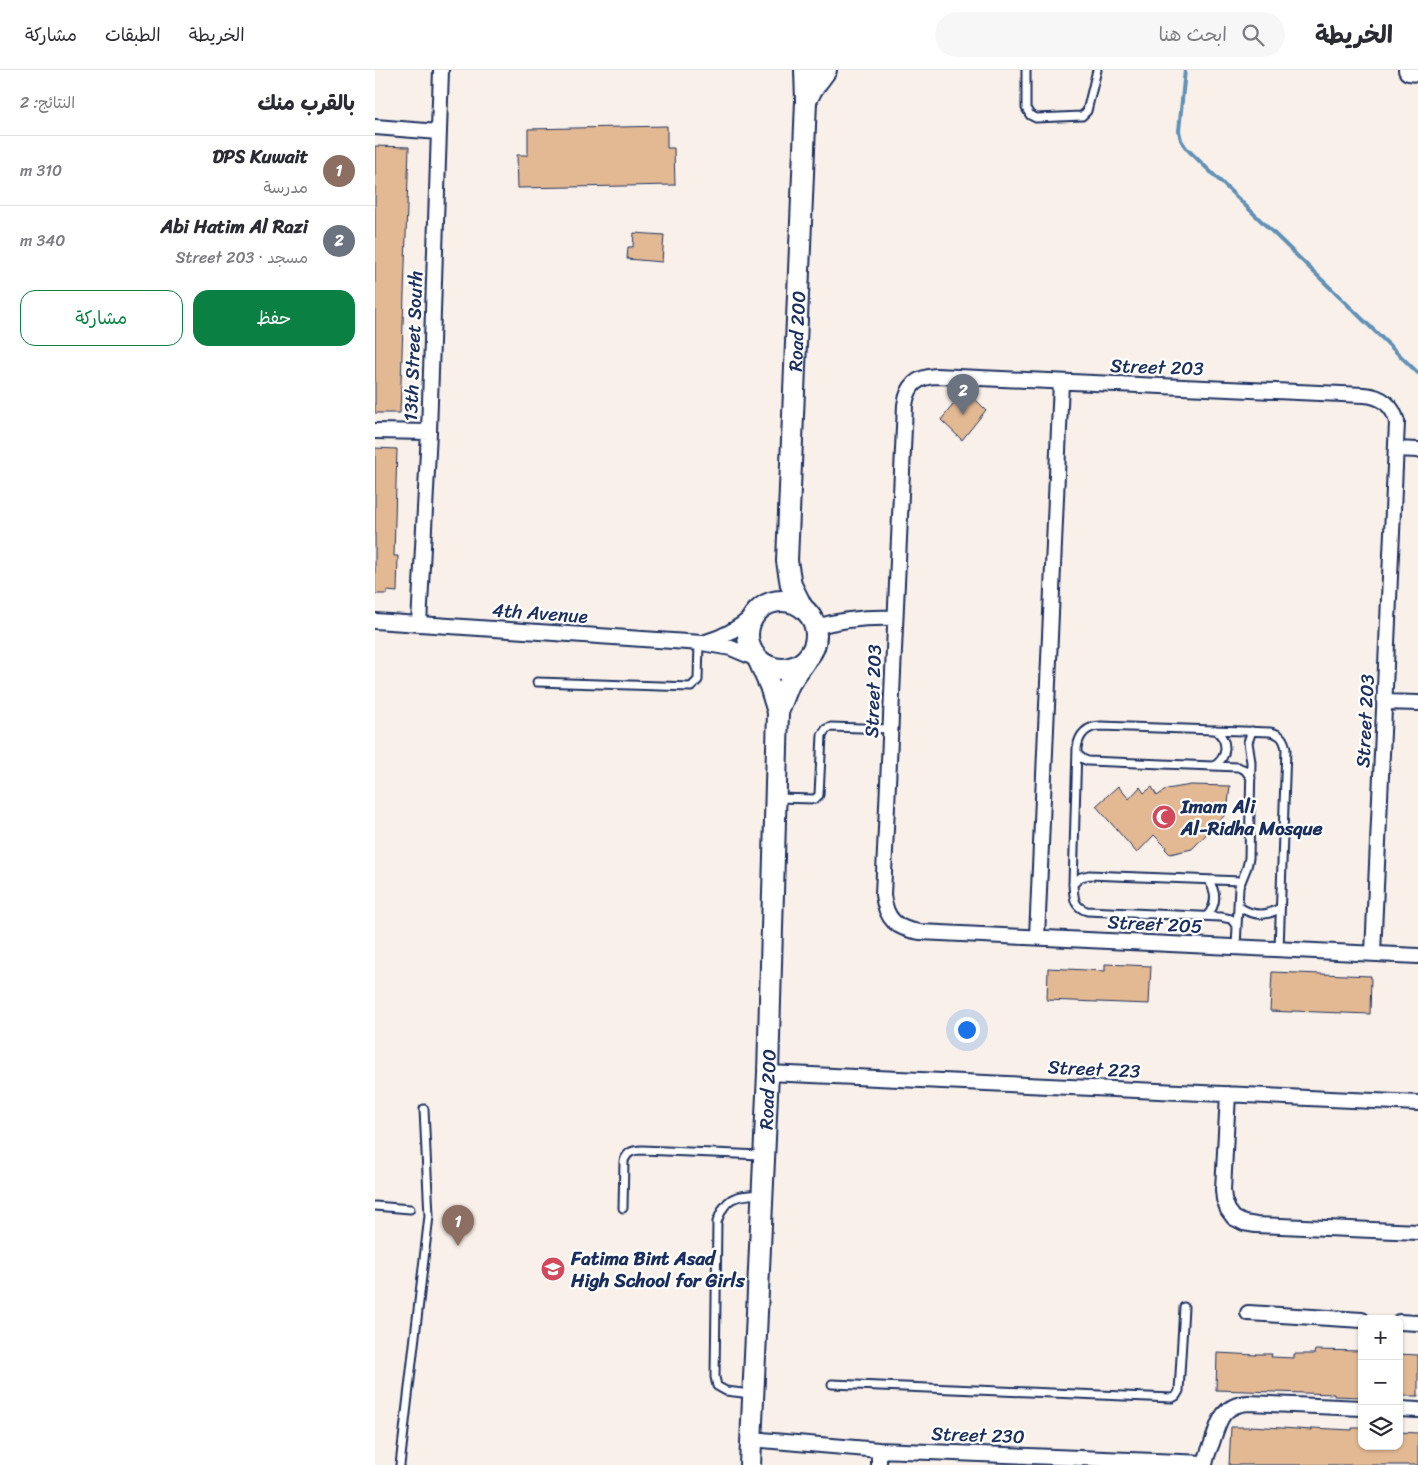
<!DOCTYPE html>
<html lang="ar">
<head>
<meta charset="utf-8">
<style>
	:root { --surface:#fff; --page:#f7f7f7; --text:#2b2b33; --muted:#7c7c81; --line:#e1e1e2; --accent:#0b8043 }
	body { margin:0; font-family:Sriracha,"Playpen Sans Arabic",sans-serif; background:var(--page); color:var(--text); direction:rtl }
	.controls { position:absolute; right:15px; bottom:15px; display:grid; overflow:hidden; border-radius:10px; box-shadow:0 1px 4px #0004 }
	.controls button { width:45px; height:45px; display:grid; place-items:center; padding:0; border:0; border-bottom:1px solid var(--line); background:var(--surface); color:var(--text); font:25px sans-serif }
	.you { position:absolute; left:591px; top:959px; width:18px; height:18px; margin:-12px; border:4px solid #fff; border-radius:50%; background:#1a73e8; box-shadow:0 0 0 8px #1a73e833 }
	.badge { display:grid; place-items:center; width:32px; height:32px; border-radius:50%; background:var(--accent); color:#fff; font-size:16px; font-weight:700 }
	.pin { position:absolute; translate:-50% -41px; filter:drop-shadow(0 1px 2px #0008) }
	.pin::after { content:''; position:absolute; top:26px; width:18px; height:15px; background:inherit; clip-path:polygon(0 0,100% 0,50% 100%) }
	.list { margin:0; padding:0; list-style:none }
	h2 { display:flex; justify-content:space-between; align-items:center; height:65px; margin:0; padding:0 20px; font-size:21px }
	h2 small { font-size:16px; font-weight:400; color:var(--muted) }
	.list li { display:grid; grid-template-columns:32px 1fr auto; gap:15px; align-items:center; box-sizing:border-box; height:70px; padding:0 20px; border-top:1px solid var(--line) }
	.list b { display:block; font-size:19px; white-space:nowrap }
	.list p { margin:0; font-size:16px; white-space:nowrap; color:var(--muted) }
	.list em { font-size:16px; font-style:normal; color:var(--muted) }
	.actions { display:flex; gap:10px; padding:15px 20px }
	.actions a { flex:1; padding:11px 0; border:1px solid var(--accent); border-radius:15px; text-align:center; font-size:18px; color:var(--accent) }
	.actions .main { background:var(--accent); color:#fff }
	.icon { flex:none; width:28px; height:28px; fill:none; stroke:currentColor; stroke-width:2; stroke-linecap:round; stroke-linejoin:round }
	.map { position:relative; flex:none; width:1043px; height:1395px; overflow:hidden; direction:ltr }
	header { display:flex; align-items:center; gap:30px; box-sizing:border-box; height:70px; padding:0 25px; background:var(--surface); border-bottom:1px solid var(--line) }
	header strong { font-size:24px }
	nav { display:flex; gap:28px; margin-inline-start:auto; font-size:18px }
	.search { width:350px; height:45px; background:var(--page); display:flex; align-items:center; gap:12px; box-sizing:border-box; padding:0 18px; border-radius:28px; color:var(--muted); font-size:19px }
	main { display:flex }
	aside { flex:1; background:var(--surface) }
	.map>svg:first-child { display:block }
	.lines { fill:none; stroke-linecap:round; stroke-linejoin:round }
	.stream { stroke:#6190b6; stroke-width:4 }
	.building { fill:#e3b993; stroke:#1b2f5e }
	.lane-casing { stroke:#1b2f5e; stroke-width:11 }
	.street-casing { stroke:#1b2f5e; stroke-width:18 }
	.secondary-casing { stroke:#1b2f5e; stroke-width:24 }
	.lane { stroke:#fff; stroke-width:7 }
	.street { stroke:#fff; stroke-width:14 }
	.secondary { stroke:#fff; stroke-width:20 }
	.labels { text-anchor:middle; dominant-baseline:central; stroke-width:4.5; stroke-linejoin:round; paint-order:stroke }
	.street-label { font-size:19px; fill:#1b2f5e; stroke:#fff }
	.poi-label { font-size:19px; font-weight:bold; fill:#1b2f5e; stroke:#fff; text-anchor:start }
</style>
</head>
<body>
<header>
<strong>الخريطة</strong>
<div class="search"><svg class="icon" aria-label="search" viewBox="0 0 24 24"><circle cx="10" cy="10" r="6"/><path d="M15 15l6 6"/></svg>ابحث هنا</div>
<nav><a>الخريطة</a><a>الطبقات</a><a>مشاركة</a></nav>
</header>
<main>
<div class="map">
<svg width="1043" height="1395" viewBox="0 0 1043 1395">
	<rect width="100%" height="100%" fill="#f9f1e9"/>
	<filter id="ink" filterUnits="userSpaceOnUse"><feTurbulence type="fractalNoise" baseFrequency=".02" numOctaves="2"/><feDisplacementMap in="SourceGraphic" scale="10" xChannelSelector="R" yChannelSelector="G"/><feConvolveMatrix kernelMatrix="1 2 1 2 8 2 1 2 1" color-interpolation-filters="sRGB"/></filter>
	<g filter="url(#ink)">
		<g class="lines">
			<path class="stream" d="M 810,0 L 804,61 L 806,70 L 811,78 L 1043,303"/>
		</g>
		<path class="building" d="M 292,56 L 292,78 L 299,78 L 300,115 L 143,118 L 142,85 L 153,85 L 153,59 Z
			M 0,76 L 34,77 L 25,343 L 0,343 Z
			M 259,163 L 289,165 L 287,192 L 252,189 L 253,177 L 258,177 Z
			M 589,321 L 602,331 L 611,340 L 587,370 L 566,350 Z
			M 0,378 L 22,379 L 19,486 L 23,486 L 22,522 L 12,521 L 12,524 L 0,524 Z
			M 816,715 L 855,716 L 852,743 L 817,779 L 795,784 L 790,779 L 791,777 L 779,765 L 762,783 L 721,736 L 743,716 L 754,729 L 765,717 L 769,723 L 777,717 L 782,726 L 792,719 Z
			M 730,894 L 776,896 L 774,934 L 672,930 L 673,898 L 730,901 Z
			M 897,902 L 996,906 L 995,944 L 917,941 L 917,942 L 895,941 Z
			M 940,1280 L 987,1281 L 987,1327 L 959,1326 L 959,1324 L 841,1320 L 842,1283 L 881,1285 L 881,1284 L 897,1284 L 896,1287 L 919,1288 L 919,1284 L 939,1284 Z
			M 1024,1284 L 1043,1285 L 1043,1326 L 1024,1326 Z
			M 876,1356 L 937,1360 L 937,1358 L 977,1360 L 977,1358 L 987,1358 L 987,1376 L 1024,1376 L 1024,1362 L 1043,1363 L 1043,1395 L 854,1395 L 856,1357 L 875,1357 Z"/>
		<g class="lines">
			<defs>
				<path id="lane" d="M 651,0 L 651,38 L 655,45 L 661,48 L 707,46 L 712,41 L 722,0
					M 162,612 L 316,617 L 323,610 L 324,573
					M 702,684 L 708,689 L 713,691 L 863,697 L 870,700 L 876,708
					M 839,696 C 853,687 854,670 840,660
					M 401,728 L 440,729 L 444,725 L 447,665 L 451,659 L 456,657 L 516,659
					M 698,814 L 706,807 L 714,805 L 866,811
					M 863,836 C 877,846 891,847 905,838
					M 832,846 C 842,834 842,822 833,810
					M 862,857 L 856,849 L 846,847 L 712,841 C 698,837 699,827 698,814 L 702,678 C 704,664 712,656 726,656 L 895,662 C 906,664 909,669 911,679 L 904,879
					M 861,877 L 864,817 L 872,797 L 874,788 L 876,692 L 873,672 L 877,661
					M 0,1136 L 35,1139
					M 248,1138 L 249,1091 C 252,1082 258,1080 267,1080 L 386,1085
					M 457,1314 L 797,1328 L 801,1326 L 804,1321 L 809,1237
					M 376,1324 L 351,1321 L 342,1316 L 340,1307 L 342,1152 C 351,1126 359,1126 385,1124
					M 25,1395 L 54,1146 L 49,1039"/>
				<path id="street" d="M 0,57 L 64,62
					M 0,361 L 54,362
					M 1021,379 L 1043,380
					M 0,551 L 327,573 L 356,578 L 382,589
					M 44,554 L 54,362 L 66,0
					M 441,557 C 467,549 492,547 520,548
					M 331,572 C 349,567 364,558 379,545
					M 1009,632 L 1043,633
					M 662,867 L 686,312
					M 998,883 L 1022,352 C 1018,336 1007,326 989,325 L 561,306 C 542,307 533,315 530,335 L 508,825 C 511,849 521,859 545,862 C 711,870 877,878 1043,886
					M 393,1003 L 1043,1033
					M 853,1024 L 848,1120 L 849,1129 L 853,1140 L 859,1148 L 869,1153 L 881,1155 L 1043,1162
					M 873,1243 L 987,1250
					M 1024,1252 L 1043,1253
					M 1024,1339 L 1043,1340
					M 376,1369 L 504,1380 L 830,1393
					M 504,1395 L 504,1380
					M 830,1395 C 831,1388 834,1380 837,1373 C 844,1351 847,1335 873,1333 L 987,1338"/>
				<g id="secondary">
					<path d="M 1034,0 L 1043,1"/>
					<path d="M 431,31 L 437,19 L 451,0"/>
					<circle cx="407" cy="565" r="34"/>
					<path id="s1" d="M 427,537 L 416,515 L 412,491 L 431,31 L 430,0"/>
					<path d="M 403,642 L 414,614 L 430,591"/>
					<path id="s2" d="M 375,1395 L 393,1003 L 403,642 L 395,616 L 384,591"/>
				</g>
			</defs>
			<use href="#lane" class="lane-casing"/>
			<use href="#street" class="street-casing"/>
			<use href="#secondary" class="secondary-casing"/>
			<use href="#lane" class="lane"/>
			<use href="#street" class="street"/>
			<use href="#secondary" class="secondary"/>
		</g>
	</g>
	<defs>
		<symbol id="mosque-disc" viewBox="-11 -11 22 22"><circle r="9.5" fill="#d1495b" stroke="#fff"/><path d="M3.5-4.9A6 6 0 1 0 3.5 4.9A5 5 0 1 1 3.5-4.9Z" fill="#fff"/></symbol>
		<symbol id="university-disc" viewBox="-11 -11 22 22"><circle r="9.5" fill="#d1495b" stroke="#fff"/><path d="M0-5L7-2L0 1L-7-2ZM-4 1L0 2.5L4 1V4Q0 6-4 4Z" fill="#fff"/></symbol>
	</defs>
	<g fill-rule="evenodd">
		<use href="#mosque-disc" x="775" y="733" width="28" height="28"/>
		<use href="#university-disc" x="164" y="1185" width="28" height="28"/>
	</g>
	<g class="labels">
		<g class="street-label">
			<text stroke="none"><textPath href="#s1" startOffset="279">Road 200</textPath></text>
			<text transform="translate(38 276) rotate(-88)">13th Street South</text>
			<text transform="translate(782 297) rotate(2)">Street 203</text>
			<text transform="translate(165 543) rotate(4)">4th Avenue</text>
			<text transform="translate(498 621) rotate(-88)">Street 203</text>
			<text transform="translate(990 651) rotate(-87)">Street 203</text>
			<text transform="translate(780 854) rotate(3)">Street 205</text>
			<text transform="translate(719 999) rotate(3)">Street 223</text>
			<text stroke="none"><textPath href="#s2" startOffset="376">Road 200</textPath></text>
			<text transform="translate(603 1365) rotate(2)">Street 230</text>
		</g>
		<g class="poi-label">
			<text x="806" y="736">Imam Ali<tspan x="806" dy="22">Al-Ridha Mosque</tspan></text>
			<text x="196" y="1188">Fatima Bint Asad<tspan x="196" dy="22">High School for Girls</tspan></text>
		</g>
	</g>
</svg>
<div class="controls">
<button>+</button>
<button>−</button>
<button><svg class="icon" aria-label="layers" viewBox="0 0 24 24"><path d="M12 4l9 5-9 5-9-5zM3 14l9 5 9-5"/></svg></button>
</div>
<div class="you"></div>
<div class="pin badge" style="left:83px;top:1176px;background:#8d6e63">1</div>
<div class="pin badge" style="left:588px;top:345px;background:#6b7280">2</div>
</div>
<aside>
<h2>بالقرب منك<small>النتائج: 2</small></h2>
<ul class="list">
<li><span class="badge" style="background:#8d6e63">1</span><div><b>DPS Kuwait</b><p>مدرسة</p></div><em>310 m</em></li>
<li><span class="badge" style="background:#6b7280">2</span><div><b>Abi Hatim Al Razi</b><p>مسجد · Street 203</p></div><em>340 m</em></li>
</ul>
<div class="actions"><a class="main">حفظ</a><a>مشاركة</a></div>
</aside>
</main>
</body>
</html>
